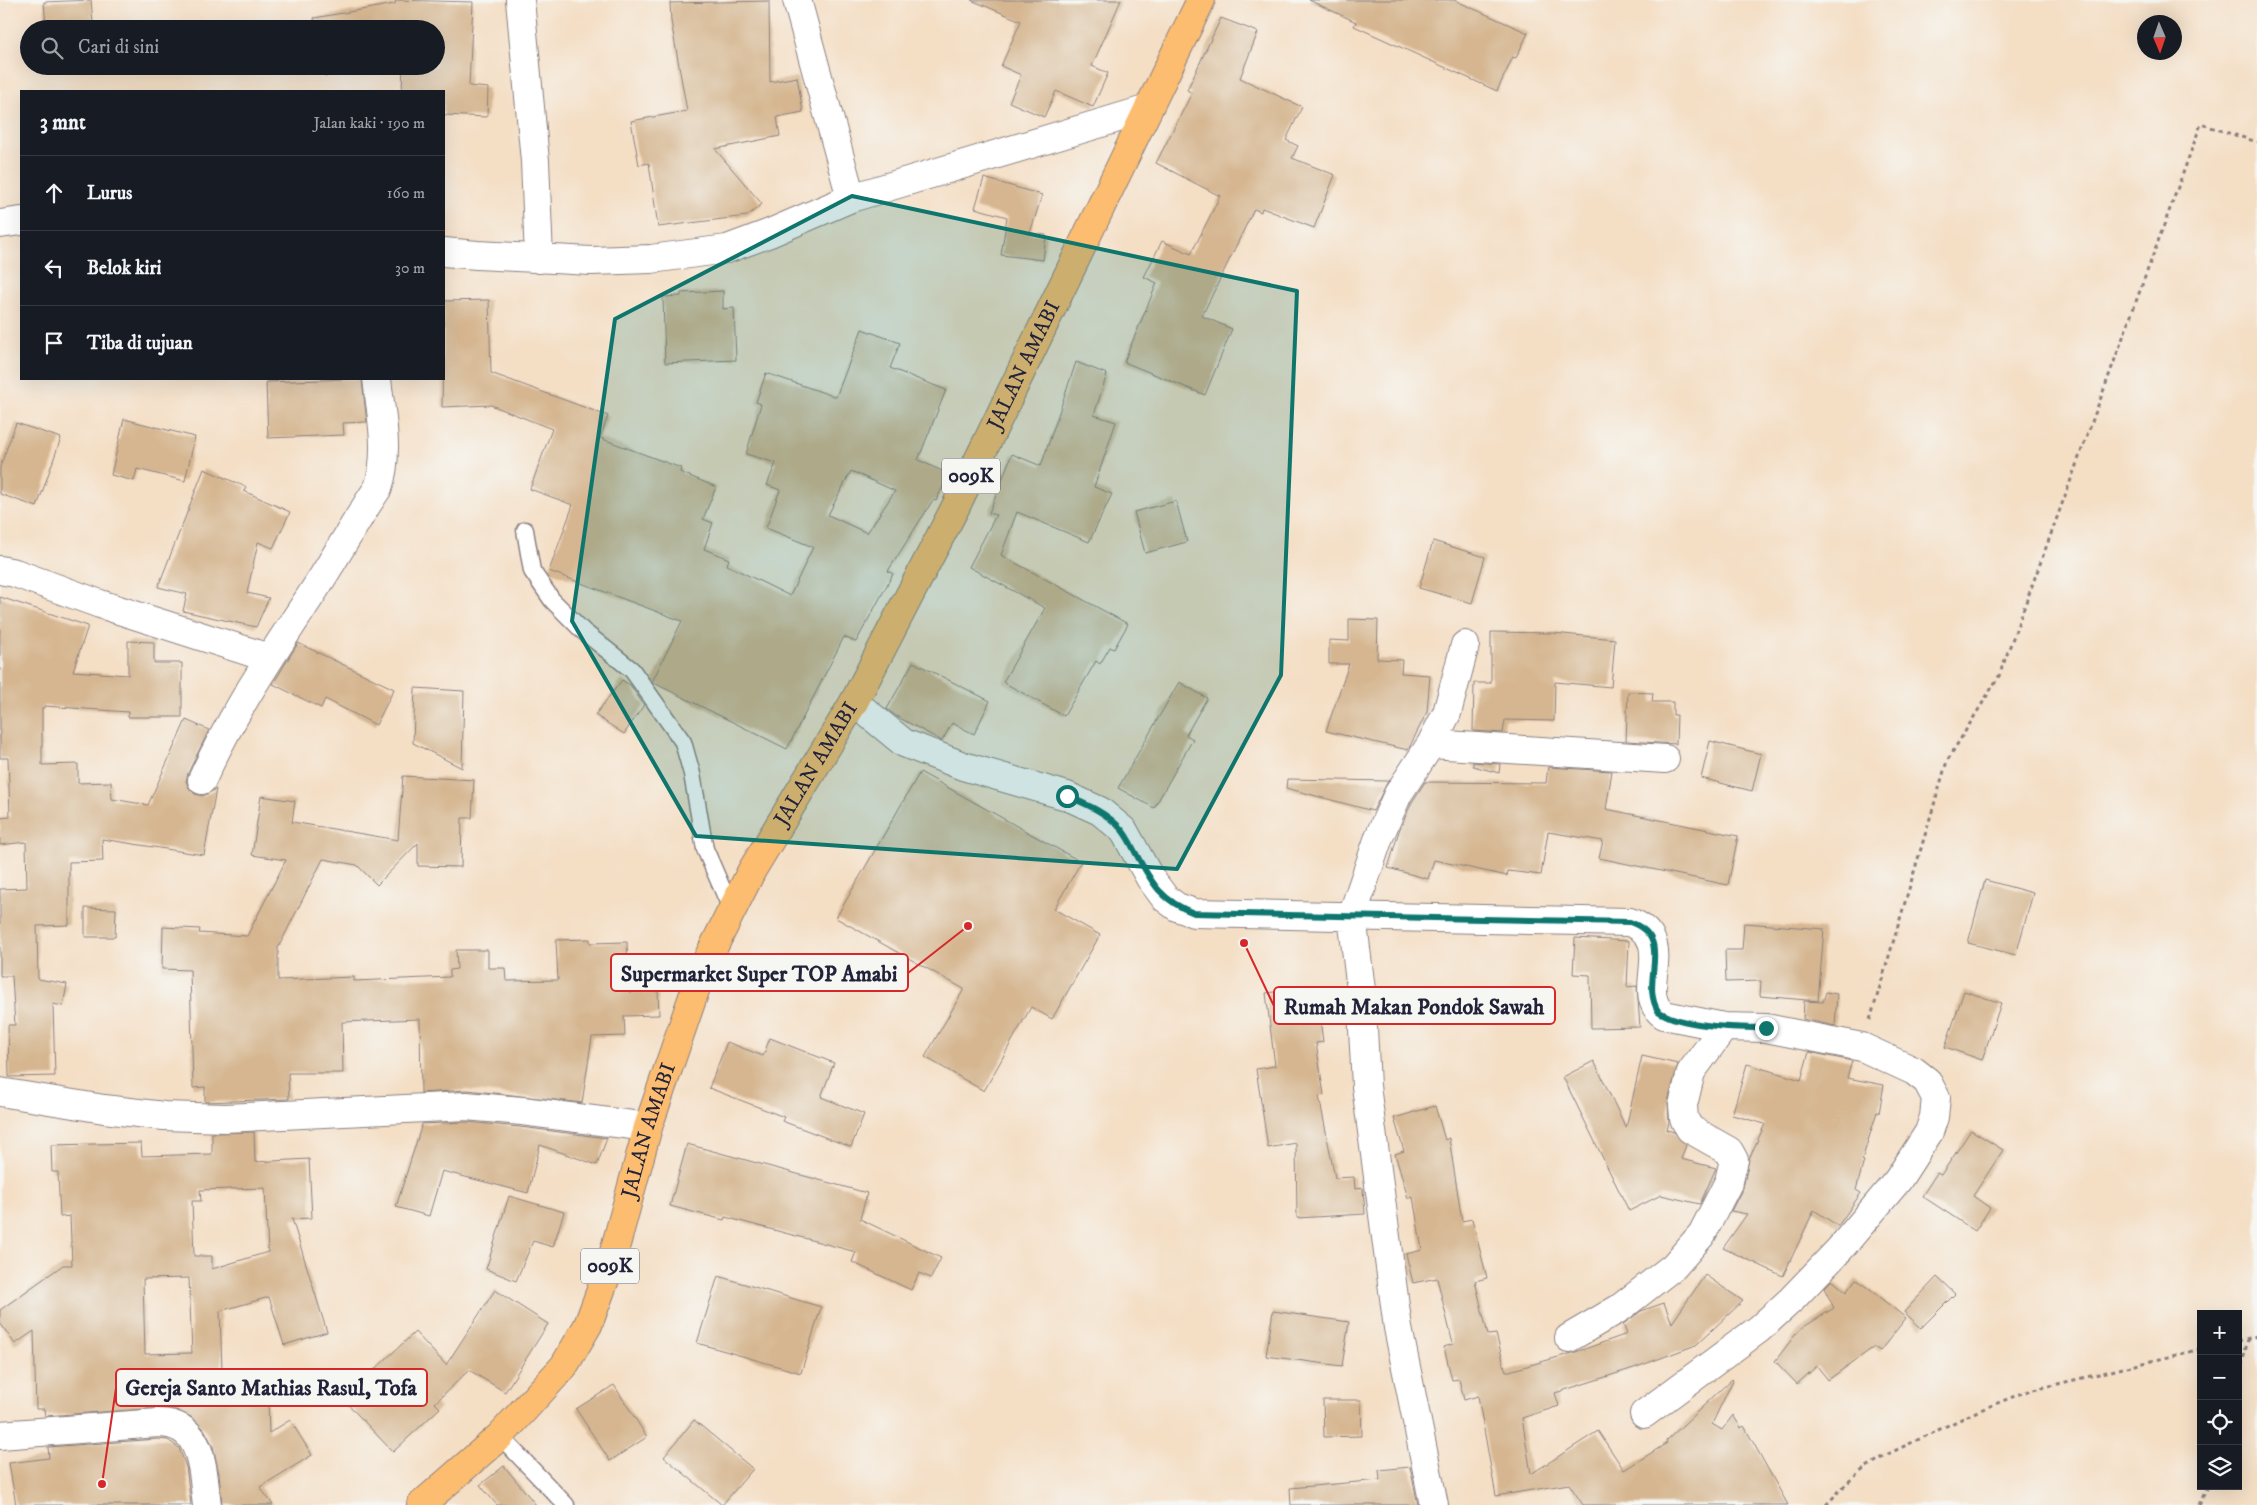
<!DOCTYPE html>
<html lang="id">
<head>
<meta charset="utf-8">
<style>
	:root { --surface:#171b24; --page:#20242c; --text:#f1f3f6; --muted:#9ea1a6; --line:#363941 }
	body { margin:0; font-family:"IM FELL DW Pica",serif; background:var(--page); color:var(--text) }
	.controls { position:absolute; right:15px; bottom:15px; display:grid; overflow:hidden; border-radius:0px; box-shadow:0 5px 20px #0002 }
	.controls button { width:45px; height:45px; display:grid; place-items:center; padding:0; border:0; border-bottom:1px solid var(--line); background:var(--surface); color:var(--text); font:25px sans-serif }
	.compass { position:absolute; left:2137px; top:15px; width:45px; height:45px; border-radius:50%; background:var(--surface); box-shadow:0 5px 20px #0002; rotate:178deg }
	.stop { position:absolute; width:15px; height:15px; margin:-11px; border:4px solid #0f766e; border-radius:50%; background:#fff }
	.stop.end { background:#0f766e; border-color:#fff; box-shadow:0 1px 5px #0008 }
	.list { margin:0; padding:0; list-style:none }
	h2 { display:flex; justify-content:space-between; align-items:center; height:65px; margin:0; padding:0 20px; font-size:21px }
	h2 small { font-size:16px; font-weight:400; color:var(--muted) }
	.list li { display:grid; grid-template-columns:32px 1fr auto; gap:15px; align-items:center; box-sizing:border-box; height:75px; padding:0 20px; border-top:1px solid var(--line) }
	.list b { display:block; font-size:19px; white-space:nowrap }
	.list em { font-size:16px; font-style:normal; color:var(--muted) }
	.icon { flex:none; width:28px; height:28px; fill:none; stroke:currentColor; stroke-width:2; stroke-linecap:round; stroke-linejoin:round }
	.map { position:relative; flex:none; width:2257px; height:1505px; overflow:hidden }
	.search { position:absolute; background:var(--surface); box-shadow:0 5px 20px #0002; left:20px; top:20px; width:425px; height:55px; display:flex; align-items:center; gap:12px; box-sizing:border-box; padding:0 18px; border-radius:28px; color:var(--muted); font-size:19px }
	.panel { position:absolute; background:var(--surface); box-shadow:0 5px 20px #0002; left:20px; top:90px; width:425px; height:290px; border-radius:0px }
	.map>svg:first-child { display:block }
	.building { fill:#d5b690; fill-rule:evenodd }
	.lines { fill:none; stroke-linecap:round; stroke-linejoin:round }
	.service-casing { stroke:#8b8080; stroke-width:19 }
	.minor-casing { stroke:#8b8080; stroke-width:30 }
	.primary-casing { stroke:#8b8080; stroke-width:30 }
	.path { stroke:#8b8080; stroke-width:3; stroke-dasharray:4 4; stroke-linecap:butt }
	.service { stroke:#fff; stroke-width:16 }
	.minor { stroke:#fff; stroke-width:28 }
	.primary { stroke:#fcbd6f; stroke-width:28 }
	.route { stroke:#0f766e; stroke-width:6 }
	.marked { fill:#0f766e; fill-opacity:0.2; stroke:#0f766e; stroke-width:4; stroke-linejoin:round }
	.labels { text-anchor:middle; dominant-baseline:central; stroke-width:4; stroke-linejoin:round; paint-order:stroke }
	.shield { fill:#f6f6f2; stroke:#626272; stroke-width:1 }
	.shield-label { font-size:20px; font-weight:bold; fill:#22223b }
	.street-label { font-size:21px; fill:#22223b; stroke:#f6f6f2 }
	.leader { fill:none; stroke:#d62828; stroke-width:2 }
	.callout-dot { fill:#d62828; stroke:#f6f6f2; stroke-width:2 }
	.callout { fill:#f6f6f2; stroke:#d62828; stroke-width:2 }
	.callout-label { font-size:22px; text-anchor:middle; font-weight:bold; fill:#22223b }
</style>
</head>
<body>
<div class="map">
<svg width="2257" height="1505" viewBox="0 0 2257 1505">
	<rect width="100%" height="100%" fill="#f6f6f2"/>
	<filter id="ink" filterUnits="userSpaceOnUse"><feTurbulence type="fractalNoise" baseFrequency=".02" numOctaves="2"/><feDisplacementMap in="SourceGraphic" scale="10" xChannelSelector="R" yChannelSelector="G"/><feConvolveMatrix kernelMatrix="1 2 1 2 8 2 1 2 1" color-interpolation-filters="sRGB"/></filter>
	<filter id="wash" filterUnits="userSpaceOnUse"><feTurbulence type="fractalNoise" baseFrequency=".0096" numOctaves="4" result="noise"/><feDisplacementMap in="SourceGraphic" scale="20" xChannelSelector="R" yChannelSelector="G"/><feGaussianBlur stdDeviation="1.12" result="paint"/><feColorMatrix in="noise" values="0 0 0 0 0 0 0 0 0 0 0 0 0 0 0 0 0 1.4 0 .05"/><feComposite in="paint" operator="in"/></filter>
	<g filter="url(#wash)">
		<rect width="100%" height="100%" fill="#f4dec4"/>
		<g id="blocks">
			<path class="building" d="M 91,0 L 93,23 L 46,26 L 44,2 Z
				M 396,0 L 473,2 L 469,86 L 488,88 L 487,117 L 444,115 L 444,91 L 402,91 L 403,66 L 436,66 L 436,29 L 316,29 L 314,18 L 395,4 Z
				M 971,0 L 1121,0 L 1092,66 L 1108,73 L 1093,107 L 1056,91 L 1044,117 L 1009,102 L 1021,75 L 1001,66 L 1021,21 Z
				M 1309,0 L 1454,0 L 1528,33 L 1516,58 L 1513,57 L 1497,91 L 1354,26 L 1356,22 Z
				M 769,1 L 770,82 L 797,77 L 803,112 L 777,117 L 780,136 L 715,149 L 762,204 L 747,216 L 658,227 L 649,163 L 639,165 L 631,121 L 687,111 L 671,21 L 670,3 Z
				M 1221,18 L 1258,32 L 1240,78 L 1302,107 L 1286,140 L 1298,146 L 1292,158 L 1335,175 L 1314,228 L 1262,208 L 1261,212 L 1254,209 L 1202,316 L 1232,329 L 1205,395 L 1124,362 L 1157,283 L 1144,277 L 1162,241 L 1191,254 L 1220,196 L 1156,163 L 1192,93 L 1187,90 Z
				M 323,66 L 376,66 L 325,76 Z
				M 984,178 L 1042,195 L 1030,233 L 1046,235 L 1043,260 L 1001,255 L 1007,217 L 975,208 Z
				M 723,291 L 723,309 L 734,308 L 736,360 L 665,363 L 663,297 L 681,296 L 681,293 Z
				M 489,300 L 491,373 L 608,416 L 600,438 L 681,468 L 680,472 L 716,487 L 703,519 L 713,523 L 704,549 L 729,559 L 727,565 L 790,596 L 813,547 L 766,528 L 780,490 L 767,485 L 776,463 L 746,454 L 761,404 L 756,402 L 766,373 L 836,397 L 862,329 L 900,343 L 890,368 L 946,390 L 918,460 L 949,474 L 936,501 L 933,500 L 888,571 L 893,574 L 856,642 L 844,637 L 787,749 L 652,682 L 682,621 L 549,571 L 573,505 L 530,489 L 552,429 L 491,405 L 442,407 L 444,301 ZM 851,471 L 895,491 L 867,533 L 828,515 Z
				M 1076,362 L 1107,374 L 1094,415 L 1116,422 L 1094,487 L 1112,494 L 1089,542 L 1017,512 L 1001,555 L 1128,624 L 1114,649 L 1110,647 L 1100,664 L 1096,661 L 1064,716 L 1003,682 L 1045,608 L 969,567 L 996,515 L 989,513 L 1012,454 L 1041,466 Z
				M 347,379 L 362,379 L 367,422 L 343,423 L 344,435 L 268,438 L 266,382 Z
				M 124,419 L 195,437 L 185,481 L 137,469 L 134,481 L 111,475 Z
				M 16,423 L 61,438 L 37,507 L 0,494 L 0,467 Z
				M 204,469 L 246,487 L 244,491 L 290,512 L 273,548 L 258,542 L 247,593 L 269,598 L 256,627 L 183,611 L 187,594 L 158,587 Z
				M 1176,501 L 1187,542 L 1145,553 L 1134,512 Z
				M 1433,541 L 1485,557 L 1472,603 L 1419,588 Z
				M 0,597 L 88,626 L 73,671 L 128,675 L 128,641 L 154,642 L 154,663 L 182,663 L 182,717 L 128,717 L 128,712 L 44,706 L 44,708 L 42,708 L 42,765 L 78,764 L 78,783 L 111,782 L 112,799 L 148,805 L 186,720 L 209,730 L 188,773 L 186,781 L 189,788 L 195,794 L 203,796 L 216,789 L 204,855 L 102,839 L 103,861 L 69,862 L 69,925 L 37,926 L 38,979 L 67,984 L 63,1006 L 53,1004 L 55,1076 L 9,1077 L 8,1025 L 15,1025 L 12,976 L 0,976 L 0,889 L 27,888 L 26,842 L 0,845 L 0,818 L 10,817 L 8,758 L 0,758 Z
				M 1349,619 L 1378,620 L 1377,659 L 1402,660 L 1401,673 L 1430,675 L 1427,712 L 1408,750 L 1326,731 L 1349,664 L 1329,664 L 1329,640 L 1349,641 Z
				M 1491,632 L 1553,633 L 1615,639 L 1611,687 L 1555,682 L 1554,721 L 1505,720 L 1503,733 L 1473,731 L 1474,683 L 1491,683 Z
				M 298,643 L 394,689 L 376,725 L 325,699 L 321,708 L 273,684 Z
				M 913,662 L 990,701 L 974,734 L 952,723 L 942,741 L 896,716 L 887,709 Z
				M 622,680 L 630,685 L 644,705 L 624,734 L 595,715 Z
				M 1179,682 L 1207,698 L 1186,735 L 1193,739 L 1154,808 L 1118,788 Z
				M 415,688 L 464,691 L 462,768 L 413,743 Z
				M 1628,692 L 1653,693 L 1652,702 L 1673,702 L 1673,715 L 1677,715 L 1676,744 L 1626,741 Z
				M 1710,741 L 1761,754 L 1752,791 L 1701,778 Z
				M 1473,762 L 1500,764 L 1499,773 L 1473,766 Z
				M 1548,767 L 1612,771 L 1606,809 L 1738,836 L 1728,885 L 1599,858 L 1603,841 L 1548,832 L 1541,875 L 1508,871 L 1507,876 L 1434,860 L 1428,879 L 1388,868 L 1399,831 L 1412,802 L 1425,782 L 1546,783 Z
				M 920,772 L 1081,862 L 1054,909 L 1100,935 L 1052,1019 L 1031,1007 L 984,1091 L 925,1057 L 964,989 L 836,918 Z
				M 403,776 L 474,780 L 472,818 L 462,818 L 461,867 L 418,866 L 418,843 L 377,885 L 357,865 L 323,859 L 278,948 L 278,980 L 354,977 L 354,981 L 450,977 L 450,970 L 457,969 L 456,950 L 488,950 L 488,968 L 505,968 L 506,981 L 558,980 L 556,940 L 590,939 L 590,943 L 627,942 L 629,992 L 658,991 L 659,1015 L 624,1016 L 625,1036 L 592,1037 L 582,1103 L 467,1090 L 421,1093 L 420,1019 L 342,1022 L 343,1073 L 288,1073 L 289,1099 L 205,1102 L 205,1087 L 193,1088 L 190,970 L 162,969 L 163,927 L 200,929 L 199,933 L 247,936 L 286,860 L 252,855 L 261,796 L 295,801 L 292,822 L 398,840 Z
				M 1287,779 L 1388,781 L 1373,811 L 1286,788 Z
				M 1985,880 L 2033,893 L 2016,955 L 1968,943 Z
				M 85,908 L 116,909 L 115,937 L 85,937 Z
				M 1744,923 L 1824,929 L 1818,1001 L 1760,996 L 1761,981 L 1726,982 L 1725,950 L 1742,950 Z
				M 1575,938 L 1629,941 L 1627,987 L 1637,986 L 1640,1027 L 1591,1028 L 1590,975 L 1573,974 Z
				M 1316,987 L 1323,1042 L 1316,1043 L 1324,1095 L 1319,1096 L 1335,1178 L 1354,1177 L 1355,1189 L 1363,1188 L 1365,1214 L 1297,1218 L 1296,1143 L 1268,1148 L 1256,1069 L 1275,1066 L 1266,993 Z
				M 1964,991 L 2001,1003 L 1982,1060 L 1945,1047 Z
				M 1826,992 L 1837,994 L 1835,1026 L 1803,1019 L 1804,1001 L 1823,1002 Z
				M 770,1038 L 834,1063 L 821,1097 L 864,1114 L 851,1147 L 782,1121 L 784,1117 L 709,1088 L 727,1042 L 763,1056 Z
				M 1809,1052 L 1852,1061 L 1847,1078 L 1884,1085 L 1879,1113 L 1877,1112 L 1862,1160 L 1864,1161 L 1856,1190 L 1861,1193 L 1838,1226 L 1814,1210 L 1783,1276 L 1723,1248 L 1747,1214 L 1731,1211 L 1743,1188 L 1749,1159 L 1765,1124 L 1732,1115 L 1747,1064 L 1801,1080 Z
				M 1642,1056 L 1678,1064 L 1668,1102 L 1669,1122 L 1667,1130 L 1674,1132 L 1686,1145 L 1681,1159 L 1716,1168 L 1700,1204 L 1661,1195 L 1629,1211 L 1563,1077 L 1594,1061 L 1626,1128 Z
				M 1435,1106 L 1445,1140 L 1449,1138 L 1462,1221 L 1472,1219 L 1487,1278 L 1475,1281 L 1488,1335 L 1496,1334 L 1506,1372 L 1576,1352 L 1627,1334 L 1623,1324 L 1641,1311 L 1664,1303 L 1672,1323 L 1705,1275 L 1743,1301 L 1696,1345 L 1634,1368 L 1555,1393 L 1559,1406 L 1522,1418 L 1531,1474 L 1598,1431 L 1624,1470 L 1667,1443 L 1666,1441 L 1732,1379 L 1733,1380 L 1712,1424 L 1722,1430 L 1733,1415 L 1741,1428 L 1744,1426 L 1788,1505 L 1583,1505 L 1569,1484 L 1496,1496 L 1478,1396 L 1464,1400 L 1459,1379 L 1452,1380 L 1444,1347 L 1453,1344 L 1437,1278 L 1413,1283 L 1406,1254 L 1422,1250 L 1413,1197 L 1408,1198 L 1395,1154 L 1404,1151 L 1394,1118 Z
				M 466,1122 L 520,1127 L 607,1138 L 597,1165 L 540,1145 L 528,1193 L 442,1171 L 429,1216 L 396,1207 L 422,1124 Z
				M 1971,1130 L 2003,1150 L 1973,1196 L 1990,1208 L 1975,1231 L 1922,1196 L 1937,1173 L 1941,1175 Z
				M 254,1132 L 255,1162 L 309,1159 L 312,1218 L 292,1219 L 327,1332 L 284,1345 L 269,1297 L 220,1311 L 222,1370 L 267,1369 L 269,1433 L 290,1420 L 312,1455 L 260,1487 L 273,1505 L 222,1505 L 219,1474 L 213,1446 L 204,1429 L 191,1417 L 176,1410 L 160,1408 L 45,1416 L 44,1409 L 36,1409 L 34,1331 L 15,1344 L 0,1323 L 0,1310 L 63,1265 L 72,1265 L 70,1216 L 60,1217 L 58,1172 L 52,1172 L 51,1145 L 141,1143 L 142,1156 L 212,1154 L 212,1133 ZM 265,1188 L 268,1252 L 212,1269 L 212,1256 L 194,1256 L 192,1201 L 201,1201 L 200,1190 ZM 189,1278 L 192,1353 L 145,1354 L 143,1279 Z
				M 687,1144 L 867,1193 L 860,1219 L 941,1258 L 931,1278 L 919,1273 L 911,1290 L 852,1262 L 856,1252 L 725,1217 L 724,1220 L 670,1206 Z
				M 509,1196 L 564,1212 L 553,1247 L 533,1241 L 516,1281 L 486,1269 Z
				M 718,1276 L 821,1307 L 801,1373 L 697,1343 Z
				M 1937,1277 L 1955,1294 L 1921,1328 L 1904,1312 Z
				M 1856,1279 L 1906,1318 L 1880,1351 L 1874,1347 L 1828,1380 L 1817,1366 L 1797,1384 L 1775,1361 L 1799,1330 L 1834,1308 L 1824,1288 L 1832,1280 L 1846,1292 Z
				M 495,1290 L 548,1324 L 505,1392 L 469,1370 L 435,1403 L 440,1408 L 393,1452 L 343,1399 L 415,1332 L 446,1365 Z
				M 1273,1311 L 1349,1322 L 1342,1366 L 1266,1356 Z
				M 614,1385 L 647,1437 L 610,1461 L 576,1409 Z
				M 1323,1400 L 1361,1400 L 1362,1436 L 1324,1437 Z
				M 694,1420 L 753,1469 L 722,1505 L 664,1457 Z
				M 158,1439 L 168,1440 L 179,1448 L 186,1467 L 191,1505 L 16,1505 L 9,1463 L 49,1458 L 48,1447 Z
				M 504,1466 L 536,1505 L 497,1505 L 480,1485 Z
				M 1410,1467 L 1418,1505 L 1291,1505 L 1290,1488 L 1380,1480 L 1379,1470 Z"/>
		</g>
	</g>
	<g filter="url(#ink)">
		<use href="#blocks" fill-opacity="0" stroke="#8b8080" stroke-width="1"/>
		<g class="lines">
			<defs>
				<path id="service" d="M 525,530 L 532,571 L 552,600 L 583,631 L 632,670 L 683,742 L 692,774 L 705,849 L 732,911
					M 500,1436 L 566,1505"/>
				<path id="minor" d="M 520,0 L 535,161 L 539,259
					M 797,0 L 851,198
					M 0,224 L 21,221
					M 444,252 L 477,255 L 591,261 L 651,259 L 727,249 L 770,233 L 851,198 L 1148,109
					M 0,570 L 15,573 L 100,604 L 269,658
					M 854,702 L 904,743 L 963,766 L 1067,796 L 1100,811 L 1124,831 L 1150,878 L 1165,898 L 1177,907 L 1194,913 L 1630,922 C 1680,941 1632,993 1664,1015 L 1724,1027 L 1766,1028 L 1862,1047 L 1914,1071 L 1927,1081 L 1936,1098 L 1934,1117 L 1929,1132 L 1898,1180 L 1839,1250 L 1792,1299 L 1759,1329 L 1644,1414
					M 1431,744 L 1665,759
					M 202,780 C 234,708 280,644 322,578 C 341,548 358,517 378,488 C 390,453 381,415 377,379
					M 0,1092 L 104,1109 L 164,1116 L 225,1118 L 466,1106 L 522,1111 L 648,1127
					M 1569,1338 L 1620,1308 L 1674,1266 L 1702,1234 L 1729,1181 L 1734,1160 L 1729,1151 L 1690,1129 L 1684,1119 L 1683,1105 L 1691,1072 L 1724,1027
					M 0,1435 L 158,1423 C 204,1423 202,1469 207,1505
					M 1434,1505 L 1398,1328 L 1366,1086 L 1361,990 L 1352,916 L 1379,837 L 1398,794 L 1431,744 L 1447,713 L 1465,645"/>
				<g id="primary">
					<path id="s1" d="M 421,1505 L 500,1436 L 564,1366 L 588,1325 L 611,1263 L 648,1127 L 702,970 L 752,870 L 854,702 L 956,506 L 1201,0"/>
				</g>
			</defs>
			<use href="#service" class="service-casing"/>
			<use href="#minor" class="minor-casing"/>
			<use href="#primary" class="primary-casing"/>
			<path class="path" d="M 1870,1020 L 1947,761 L 1999,676 L 2201,124 L 2257,142
				M 2238,1341 L 2257,1336
				M 2238,1381 L 2248,1339
				M 1826,1505 L 1847,1483 L 1865,1468 L 1890,1453 L 1978,1411 L 2025,1392 L 2201,1349
				M 2199,1505 L 2208,1486"/>
			<use href="#service" class="service"/>
			<use href="#minor" class="minor"/>
			<use href="#primary" class="primary"/>
		</g>
	</g>
	<g class="lines" filter="url(#ink)">
		<path class="route" d="M 1067,796 C 1088,805 1107,813 1122,830 C 1127,836 1131,844 1134,850 C 1151,881 1159,900 1194,913 L 1630,922 C 1676,939 1639,980 1658,1011 C 1681,1027 1737,1028 1766,1028"/>
	</g>
	<path class="marked" d="M 852,196 L 1297,291 L 1281,675 L 1177,869 L 696,836 L 572,621 L 615,319 Z"/>
	<g class="labels">
		<g class="shield">
			<rect x="942" y="458.5" width="58" height="35" rx="4"/>
			<rect x="581" y="1248.5" width="58" height="35" rx="4"/>
		</g>
		<g class="shield-label">
			<text x="971" y="476">009K</text>
			<text x="610" y="1266">009K</text>
		</g>
		<g class="street-label">
			<text stroke="none"><textPath href="#s1" startOffset="1306">JALAN AMABI</textPath></text>
			<text stroke="none"><textPath href="#s1" startOffset="856">JALAN AMABI</textPath></text>
			<text stroke="none"><textPath href="#s1" startOffset="451">JALAN AMABI</textPath></text>
		</g>
	</g>
	<path class="leader" d="M968 926L908 973M1244 943L1274 1006M102 1484L116 1388"/>
	<g class="callout-dot">
		<circle cx="968" cy="926" r="5"/>
		<circle cx="1244" cy="943" r="5"/>
		<circle cx="102" cy="1484" r="5"/>
	</g>
	<g class="callout">
		<rect x="611" y="954" width="297" height="37" rx="5"/>
		<rect x="1274" y="987" width="281" height="37" rx="5"/>
		<rect x="116" y="1369" width="311" height="37" rx="5"/>
	</g>
	<g class="callout-label">
		<text x="759" y="981">Supermarket Super TOP Amabi</text>
		<text x="1414" y="1014">Rumah Makan Pondok Sawah</text>
		<text x="271" y="1395">Gereja Santo Mathias Rasul, Tofa</text>
	</g>
</svg>
<div class="controls">
<button>+</button>
<button>−</button>
<button><svg class="icon" aria-label="locate" viewBox="0 0 24 24"><circle cx="12" cy="12" r="6"/><path d="M12 2v4M12 18v4M2 12h4M18 12h4"/></svg></button>
<button><svg class="icon" aria-label="layers" viewBox="0 0 24 24"><path d="M12 4l9 5-9 5-9-5zM3 14l9 5 9-5"/></svg></button>
</div>
<svg class="compass" viewBox="-18 -18 36 36"><path d="M0-13l5 13h-10z" fill="#e53935"/><path d="M0 13l5-13h-10z" fill="#9ea1a6"/></svg>
<div class="stop" style="left:1067px;top:796px"></div>
<div class="stop end" style="left:1766px;top:1028px"></div>
<div class="search"><svg class="icon" aria-label="search" viewBox="0 0 24 24"><circle cx="10" cy="10" r="6"/><path d="M15 15l6 6"/></svg>Cari di sini</div>
<section class="panel">
<h2>3 mnt<small>Jalan kaki · 190 m</small></h2>
<ul class="list">
<li><svg class="icon" aria-label="ahead" viewBox="0 0 24 24"><path d="M12 20V5M6 11l6-6 6 6"/></svg><div><b>Lurus</b></div><em>160 m</em></li>
<li><svg class="icon" aria-label="left" viewBox="0 0 24 24"><path d="M17 20v-9H6M10 6l-5 5 5 5"/></svg><div><b>Belok kiri</b></div><em>30 m</em></li>
<li><svg class="icon" aria-label="arrive" viewBox="0 0 24 24"><path d="M6 21V4h12l-3 4 3 4H6"/></svg><div><b>Tiba di tujuan</b></div></li>
</ul>
</section>
</div>
</body>
</html>
